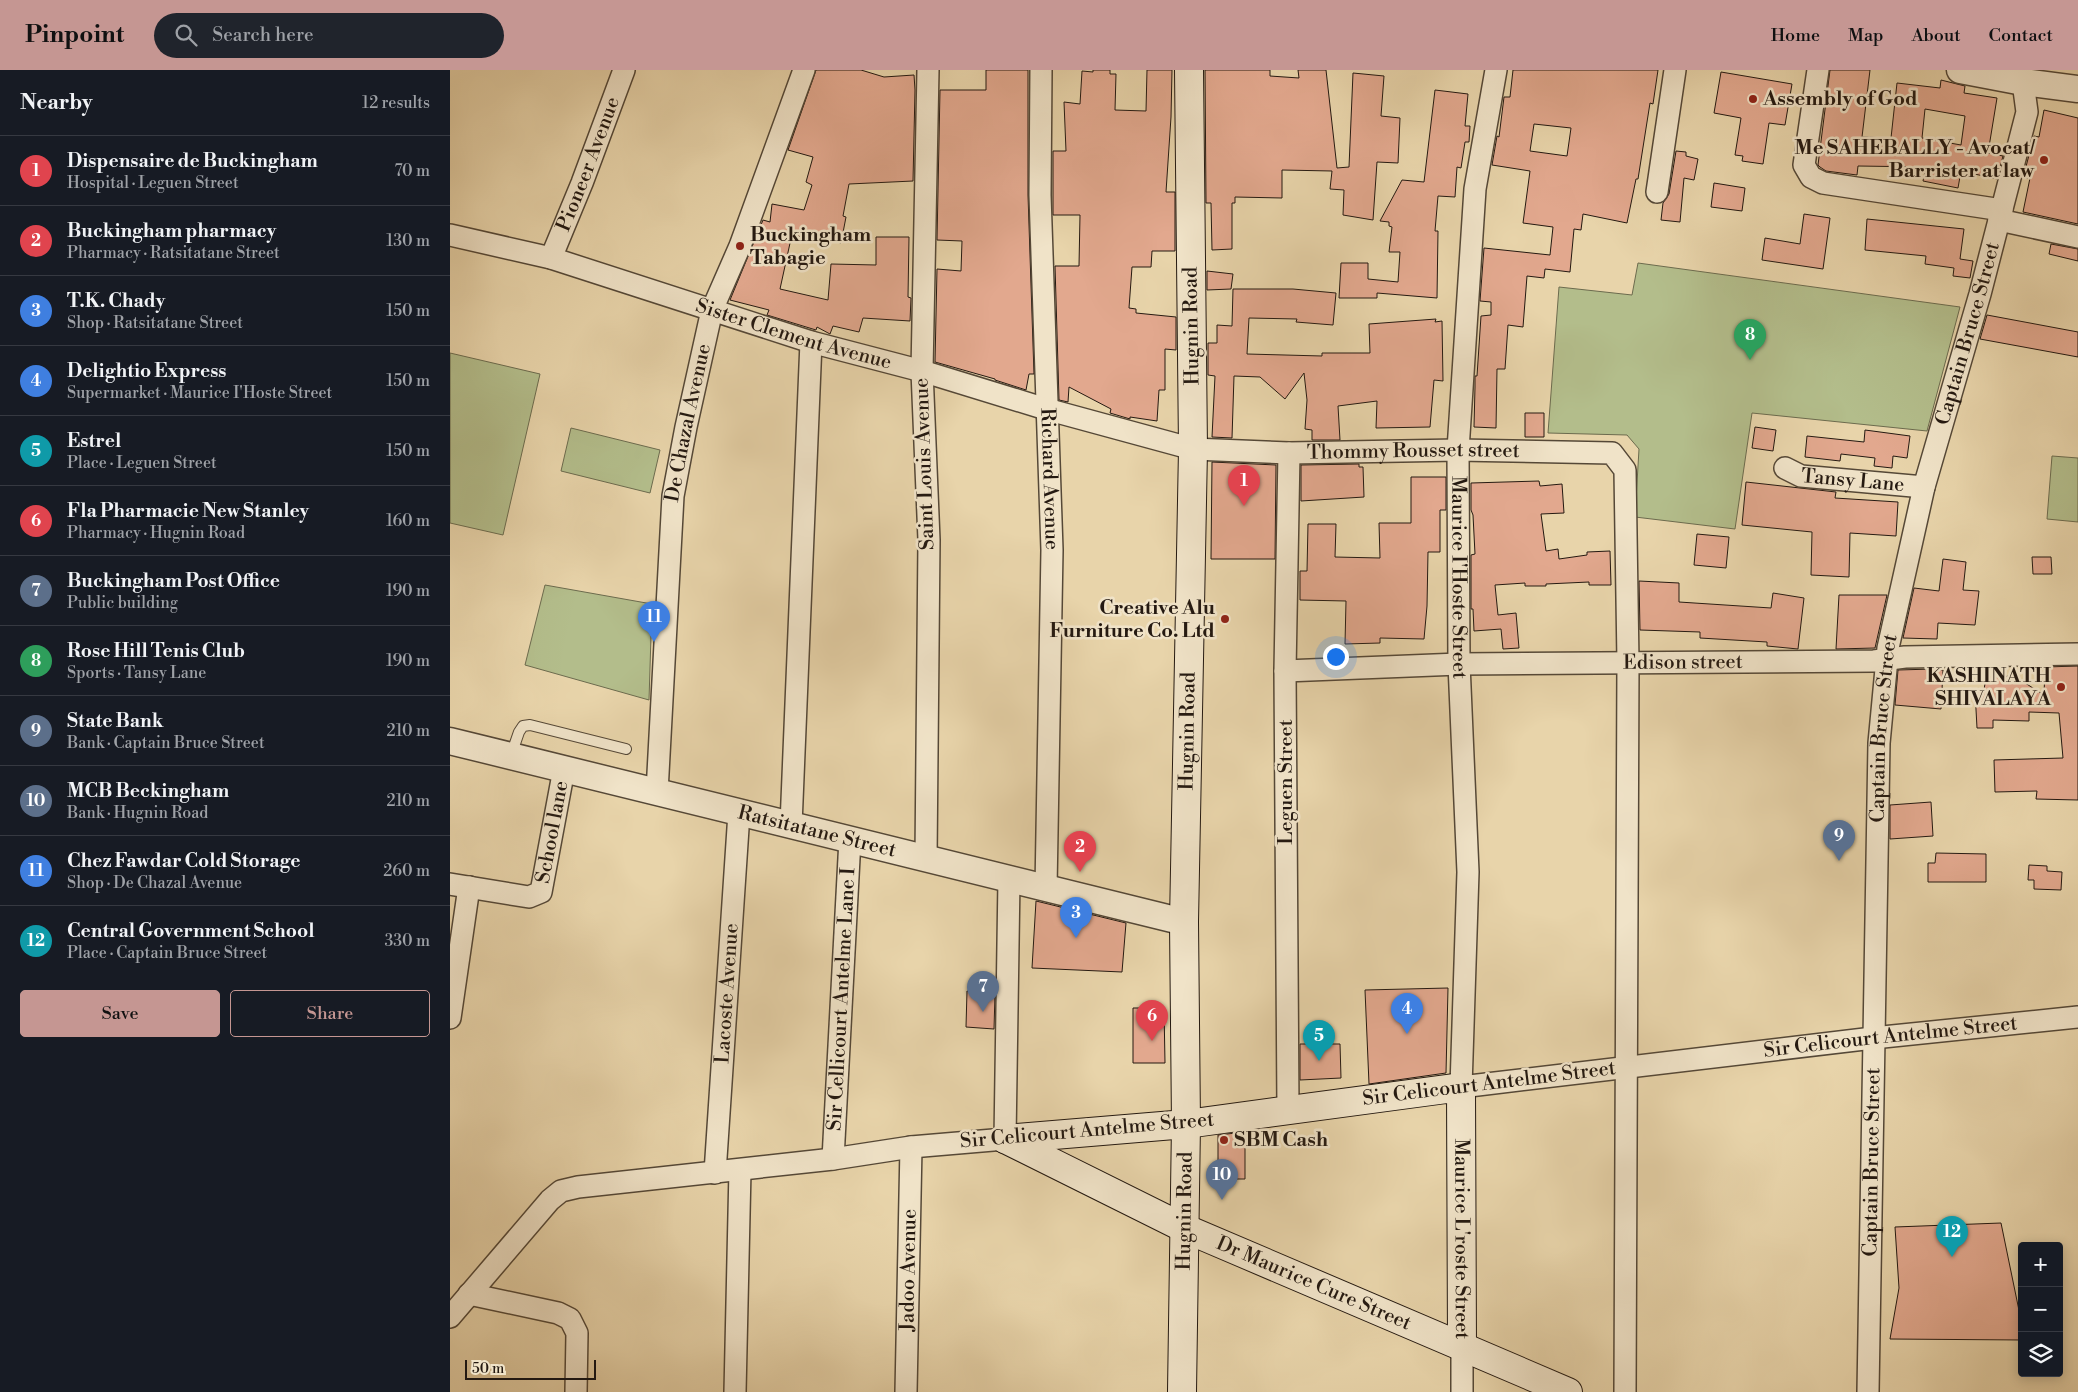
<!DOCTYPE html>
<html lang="en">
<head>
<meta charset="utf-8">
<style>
	:root { --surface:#171b24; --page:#20242c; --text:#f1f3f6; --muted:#9ea1a6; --line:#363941; --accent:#c59692 }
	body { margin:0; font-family:"Libre Bodoni",serif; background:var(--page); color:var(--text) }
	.controls { position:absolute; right:15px; bottom:15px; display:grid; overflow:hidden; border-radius:5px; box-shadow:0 2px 12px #0003 }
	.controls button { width:45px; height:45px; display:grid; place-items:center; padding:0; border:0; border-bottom:1px solid var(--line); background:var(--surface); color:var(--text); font:25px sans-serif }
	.scale { position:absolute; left:15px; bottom:12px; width:131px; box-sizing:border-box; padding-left:5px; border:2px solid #241911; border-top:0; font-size:14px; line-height:18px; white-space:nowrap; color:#241911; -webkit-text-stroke:4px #f0e3c8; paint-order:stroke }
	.you { position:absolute; left:885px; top:586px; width:18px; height:18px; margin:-12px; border:4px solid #fff; border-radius:50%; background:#1a73e8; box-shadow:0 0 0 8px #1a73e833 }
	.badge { display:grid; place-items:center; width:32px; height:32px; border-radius:50%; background:var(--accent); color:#fff; font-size:16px; font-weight:700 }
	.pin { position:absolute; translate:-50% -41px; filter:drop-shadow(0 1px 2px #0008) }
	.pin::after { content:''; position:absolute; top:26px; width:18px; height:15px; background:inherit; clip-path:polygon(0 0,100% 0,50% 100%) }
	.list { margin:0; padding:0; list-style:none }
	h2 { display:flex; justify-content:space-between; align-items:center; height:65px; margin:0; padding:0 20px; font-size:21px }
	h2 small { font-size:16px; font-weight:400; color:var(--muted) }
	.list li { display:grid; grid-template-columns:32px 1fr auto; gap:15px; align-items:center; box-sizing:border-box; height:70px; padding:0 20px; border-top:1px solid var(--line) }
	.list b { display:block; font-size:19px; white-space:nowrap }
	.list p { margin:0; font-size:16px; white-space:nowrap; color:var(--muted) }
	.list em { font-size:16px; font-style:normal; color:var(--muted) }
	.actions { display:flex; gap:10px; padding:15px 20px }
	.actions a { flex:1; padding:11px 0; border:1px solid var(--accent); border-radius:5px; text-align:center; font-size:18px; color:var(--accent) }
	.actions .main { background:var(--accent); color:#111 }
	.icon { flex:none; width:28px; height:28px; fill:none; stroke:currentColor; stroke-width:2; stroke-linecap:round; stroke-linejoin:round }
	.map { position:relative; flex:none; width:1628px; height:1322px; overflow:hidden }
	header { display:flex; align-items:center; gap:30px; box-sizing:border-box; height:70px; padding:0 25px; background:var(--accent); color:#111 }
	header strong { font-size:24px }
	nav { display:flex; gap:28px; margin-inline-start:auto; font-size:18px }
	.search { width:350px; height:45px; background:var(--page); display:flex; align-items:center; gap:12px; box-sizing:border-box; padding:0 18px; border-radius:28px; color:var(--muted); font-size:19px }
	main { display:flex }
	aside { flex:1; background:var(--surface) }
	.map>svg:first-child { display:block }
	.green { fill:#b3bd8b; stroke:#6c6b4e }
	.building { fill:#e2a88e; stroke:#241911; fill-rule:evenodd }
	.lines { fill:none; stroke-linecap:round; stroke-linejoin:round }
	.service-casing { stroke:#554837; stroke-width:12 }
	.minor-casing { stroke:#554837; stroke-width:24 }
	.tertiary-casing { stroke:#554837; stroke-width:29 }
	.secondary-casing { stroke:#241911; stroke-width:30 }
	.service { stroke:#f0e3c8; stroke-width:10 }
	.minor { stroke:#f0e3c8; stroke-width:21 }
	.tertiary { stroke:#f0e3c8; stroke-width:26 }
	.secondary { stroke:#f0e3c8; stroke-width:28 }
	.poi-dot { fill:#8f2418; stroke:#f0e3c8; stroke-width:2 }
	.labels { text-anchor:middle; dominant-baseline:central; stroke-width:5; stroke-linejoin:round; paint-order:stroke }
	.poi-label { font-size:20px; font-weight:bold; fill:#241911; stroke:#f0e3c8; text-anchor:start }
	.street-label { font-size:20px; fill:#241911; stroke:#f0e3c8 }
</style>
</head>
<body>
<header>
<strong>Pinpoint</strong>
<div class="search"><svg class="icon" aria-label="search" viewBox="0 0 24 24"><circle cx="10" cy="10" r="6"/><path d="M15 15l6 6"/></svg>Search here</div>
<nav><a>Home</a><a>Map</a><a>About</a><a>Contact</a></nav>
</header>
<main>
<aside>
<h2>Nearby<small>12 results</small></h2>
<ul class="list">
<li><span class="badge" style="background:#e0444e">1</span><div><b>Dispensaire de Buckingham</b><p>Hospital · Leguen Street</p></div><em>70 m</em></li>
<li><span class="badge" style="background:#e0444e">2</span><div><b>Buckingham pharmacy</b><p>Pharmacy · Ratsitatane Street</p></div><em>130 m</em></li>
<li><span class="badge" style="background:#3f7fe0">3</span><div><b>T.K. Chady</b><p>Shop · Ratsitatane Street</p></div><em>150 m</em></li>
<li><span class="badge" style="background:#3f7fe0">4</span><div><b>Delightio Express</b><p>Supermarket · Maurice I'Hoste Street</p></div><em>150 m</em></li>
<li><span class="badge" style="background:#0f9aa8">5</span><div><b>Estrel</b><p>Place · Leguen Street</p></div><em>150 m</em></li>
<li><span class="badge" style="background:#e0444e">6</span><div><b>Fla Pharmacie New Stanley</b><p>Pharmacy · Hugnin Road</p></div><em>160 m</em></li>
<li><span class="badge" style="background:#5c6f8a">7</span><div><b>Buckingham Post Office</b><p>Public building</p></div><em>190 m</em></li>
<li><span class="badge" style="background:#2e9e5b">8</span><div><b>Rose Hill Tenis Club</b><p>Sports · Tansy Lane</p></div><em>190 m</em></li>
<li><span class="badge" style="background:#5c6f8a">9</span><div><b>State Bank</b><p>Bank · Captain Bruce Street</p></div><em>210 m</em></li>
<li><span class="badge" style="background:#5c6f8a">10</span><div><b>MCB Beckingham</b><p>Bank · Hugnin Road</p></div><em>210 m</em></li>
<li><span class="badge" style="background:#3f7fe0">11</span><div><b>Chez Fawdar Cold Storage</b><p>Shop · De Chazal Avenue</p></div><em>260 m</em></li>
<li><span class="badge" style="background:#0f9aa8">12</span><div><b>Central Government School</b><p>Place · Captain Bruce Street</p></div><em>330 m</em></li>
</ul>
<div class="actions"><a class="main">Save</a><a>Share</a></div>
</aside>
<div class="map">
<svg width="1628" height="1322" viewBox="0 0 1628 1322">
	<rect width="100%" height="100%" fill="#e8d4aa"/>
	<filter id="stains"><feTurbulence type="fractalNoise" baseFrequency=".004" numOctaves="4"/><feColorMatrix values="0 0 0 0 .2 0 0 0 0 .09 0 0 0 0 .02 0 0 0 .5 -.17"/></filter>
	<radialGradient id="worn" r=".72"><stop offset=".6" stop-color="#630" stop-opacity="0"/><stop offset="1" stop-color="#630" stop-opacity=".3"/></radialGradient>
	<path class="green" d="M 1188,193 L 1510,237 L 1477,361 L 1302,343 L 1285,459 L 1185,447 L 1189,379 L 1177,365 L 1098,363 L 1109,217 L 1182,225 Z
		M 0,283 L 90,304 L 53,465 L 0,453 Z
		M 121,358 L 210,380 L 200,423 L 111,401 Z
		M 1602,386 L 1628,388 L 1628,452 L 1597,449 Z
		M 95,515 L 202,534 L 199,630 L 75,595 Z"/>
	<path class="building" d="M 366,0 L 411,0 L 434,7 L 464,5 L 465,20 L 463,111 L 399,114 L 393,146 L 396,147 L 391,173 L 358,165 L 357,169 L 342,164 L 330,219 L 378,230 L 381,194 L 426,195 L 426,167 L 459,167 L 458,227 L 461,228 L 460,251 L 413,248 L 409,262 L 383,256 L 380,264 L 367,257 L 366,260 L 317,245 L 319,240 L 280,230 L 313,150 L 320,152 L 322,134 L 354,140 L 362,115 L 356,112 L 363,87 L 338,80 Z
		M 536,0 L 578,0 L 578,125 L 584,304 L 579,304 L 576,320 L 545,310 L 545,309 L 485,292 L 487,199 L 511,201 L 512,171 L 487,170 L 490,20 L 536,20 Z
		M 643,0 L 660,0 L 660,4 L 666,4 L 665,40 L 696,41 L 697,0 L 722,0 L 721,47 L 716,122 L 725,122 L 725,181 L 702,181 L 701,197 L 682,197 L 679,238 L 686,239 L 686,243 L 726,247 L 726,280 L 715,279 L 715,320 L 709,320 L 707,351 L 680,347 L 680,349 L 660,343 L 661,339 L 619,317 L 618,332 L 609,330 L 605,196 L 629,196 L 630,145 L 603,145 L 603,81 L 616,81 L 614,32 L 630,34 L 632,1 L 643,2 Z
		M 755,0 L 820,0 L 820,6 L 849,8 L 848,0 L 876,0 L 887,98 L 899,97 L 903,3 L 934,6 L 931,46 L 950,48 L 948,93 L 927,92 L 923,150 L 893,145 L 894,120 L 880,119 L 882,101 L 832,100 L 832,128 L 785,127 L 785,133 L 782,133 L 782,179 L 762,180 L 761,133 L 756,133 Z
		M 1063,0 L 1208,0 L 1203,34 L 1200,33 L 1188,109 L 1186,109 L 1177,153 L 1133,144 L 1131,160 L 1124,159 L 1120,202 L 1095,199 L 1094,208 L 1077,206 L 1073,257 L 1058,255 L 1055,299 L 1047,299 L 1046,358 L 1024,357 L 1025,317 L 1025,306 L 1027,306 L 1031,246 L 1041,245 L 1041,232 L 1030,231 L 1034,178 L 1100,185 L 1103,157 L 1073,153 L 1080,101 L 1042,95 L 1047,66 L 1049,67 L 1054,27 L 1060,27 ZM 1084,54 L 1121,58 L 1117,86 L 1080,81 Z
		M 1380,0 L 1420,0 L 1412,67 L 1441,68 L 1447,13 L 1490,18 L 1491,10 L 1515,16 L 1514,23 L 1547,28 L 1538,83 L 1553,86 L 1547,109 L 1511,101 L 1508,118 L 1473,111 L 1476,97 L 1408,96 L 1407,105 L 1376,101 L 1370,97 L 1368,95 ZM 1475,39 L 1515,46 L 1511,75 L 1472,68 Z
		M 1271,2 L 1342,14 L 1335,55 L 1319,53 L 1313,94 L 1292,91 L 1293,86 L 1285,85 L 1291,48 L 1264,43 Z
		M 985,20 L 1018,24 L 1015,56 L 1020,56 L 1019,72 L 1015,72 L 1011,98 L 1007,97 L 1005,127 L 988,126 L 985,161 L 988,161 L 987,228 L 927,223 L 927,228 L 889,228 L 891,193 L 918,193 L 918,209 L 948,212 L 950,182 L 939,182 L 942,157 L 939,156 L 939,152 L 930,151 L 952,110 L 974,112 Z
		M 1594,40 L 1628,48 L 1628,154 L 1573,142 L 1580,108 L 1573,108 L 1584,66 L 1589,67 Z
		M 1226,81 L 1236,82 L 1236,86 L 1248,89 L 1244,110 L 1234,108 L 1230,152 L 1211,150 L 1213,133 L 1219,124 Z
		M 1264,113 L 1295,118 L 1292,141 L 1261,137 Z
		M 1354,144 L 1380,148 L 1373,199 L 1312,190 L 1315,168 L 1350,174 Z
		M 1417,149 L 1514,159 L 1510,189 L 1523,191 L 1520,208 L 1503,206 L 1504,198 L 1475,194 L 1476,186 L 1415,180 Z
		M 1601,174 L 1628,179 L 1628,191 L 1599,184 Z
		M 757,201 L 783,204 L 781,219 L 757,220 Z
		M 783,219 L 843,219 L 886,223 L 883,255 L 846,252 L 847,249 L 799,248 L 797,284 L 872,286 L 872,283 L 920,283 L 919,254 L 986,249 L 985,252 L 992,251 L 993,311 L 984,310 L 980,357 L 926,358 L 927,331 L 888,336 L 890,370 L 862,370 L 862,360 L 855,359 L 857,330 L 854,303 L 835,329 L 810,307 L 784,306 L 782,368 L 762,367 L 765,306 L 758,305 L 758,273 L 767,273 L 767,255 L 782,256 Z
		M 1537,245 L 1628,262 L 1628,287 L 1530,269 Z
		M 1075,343 L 1094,343 L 1094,367 L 1075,367 Z
		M 1305,357 L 1326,360 L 1323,381 L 1302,378 Z
		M 1415,360 L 1460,366 L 1457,388 L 1443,386 L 1442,398 L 1424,396 L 1425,388 L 1391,384 L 1390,391 L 1355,387 L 1357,366 L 1414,372 Z
		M 762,392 L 826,395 L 825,489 L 761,489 Z
		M 909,394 L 909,397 L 913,397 L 914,427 L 851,431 L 851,395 Z
		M 961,407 L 996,407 L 996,440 L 990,440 L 990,482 L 978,482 L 977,536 L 974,569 L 930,568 L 930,573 L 895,574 L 896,531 L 850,530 L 850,501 L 857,501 L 858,454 L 886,454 L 885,487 L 930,488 L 929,453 L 961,453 Z
		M 1089,411 L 1090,416 L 1112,414 L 1114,443 L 1091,444 L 1096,481 L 1108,479 L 1109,489 L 1137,485 L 1137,482 L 1160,481 L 1161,515 L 1139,515 L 1139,512 L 1096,514 L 1096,516 L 1075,516 L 1075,513 L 1045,515 L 1048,545 L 1066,543 L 1069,578 L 1053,579 L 1051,559 L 1024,561 L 1023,539 L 1021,539 L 1021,485 L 1025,484 L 1023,445 L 1021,440 L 1021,413 Z
		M 1296,412 L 1386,422 L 1385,428 L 1448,432 L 1446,466 L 1400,463 L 1399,507 L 1361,505 L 1362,462 L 1292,455 Z
		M 1247,464 L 1279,467 L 1276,498 L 1244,495 Z
		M 1582,487 L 1601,487 L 1602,504 L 1583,504 Z
		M 1493,489 L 1516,492 L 1513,520 L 1529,521 L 1525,555 L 1488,553 L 1487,569 L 1453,568 L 1464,518 L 1489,521 Z
		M 1189,511 L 1229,513 L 1229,532 L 1321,538 L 1323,523 L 1354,528 L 1348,579 L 1317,576 L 1317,572 L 1250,568 L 1250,562 L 1190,560 Z
		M 1389,525 L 1437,525 L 1425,578 L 1386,579 Z
		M 1628,596 L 1628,730 L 1586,729 L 1587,721 L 1545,722 L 1544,690 L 1613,688 L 1609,643 L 1579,642 L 1579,651 L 1543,650 L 1543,658 L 1527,658 L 1525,621 L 1534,620 L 1536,607 L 1564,606 L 1594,625 L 1595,597 Z
		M 1483,599 L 1493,600 L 1491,639 L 1445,635 L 1448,600 Z
		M 1481,732 L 1483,766 L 1440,769 L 1440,735 Z
		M 1486,783 L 1536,784 L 1536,812 L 1478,812 L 1478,793 L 1485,793 Z
		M 1579,795 L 1597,796 L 1597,801 L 1612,802 L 1611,820 L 1584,819 L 1584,810 L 1578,810 Z
		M 586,831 L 676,853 L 672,902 L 582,898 Z
		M 998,918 L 996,1003 L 919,1014 L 915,920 Z
		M 517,921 L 545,925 L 544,959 L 516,957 Z
		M 683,938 L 714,938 L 715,993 L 683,993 Z
		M 850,974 L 890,974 L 891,1008 L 850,1010 Z
		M 795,1062 L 795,1109 L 768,1109 L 768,1065 Z
		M 1551,1153 L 1572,1255 L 1572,1270 L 1440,1269 L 1449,1218 L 1445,1157 Z"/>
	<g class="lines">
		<defs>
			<path id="service" d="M 61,685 L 69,662 L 73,656 L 80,655 L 176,679"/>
			<g id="minor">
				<path id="s1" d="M 591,0 L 590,125 L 602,480 L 596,818"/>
				<path id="s2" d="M 1046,0 L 1025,119 L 1008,380 L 1009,594 L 1018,802 L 1011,1017 L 1423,968 L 1628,947"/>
				<path d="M 1368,0 L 1354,95 L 1361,107 L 1373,113 L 1552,140"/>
				<path d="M 1207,122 L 1225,0"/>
				<path d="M 1549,150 L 1628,167"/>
				<path id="s3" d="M 0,165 L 101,188 L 361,272 L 472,301 L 596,339 L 743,379 L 839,383 L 1008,380 L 1162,383 L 1175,400 L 1178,592 L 1175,1322"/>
				<path id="s4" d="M 101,188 L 132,113 L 174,0"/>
				<path id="s5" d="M 1335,398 L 1351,406 L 1474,417"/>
				<path id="s6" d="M 835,601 L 1009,594 L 1424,591 L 1455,587 L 1628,584"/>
				<path id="s7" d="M 207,722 L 223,426 L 236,357 L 262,240 L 290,176 L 354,0"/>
				<path d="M 341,755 L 361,272"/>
				<path d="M 476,788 L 479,470 L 472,301 L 478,0"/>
				<path id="s8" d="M 0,814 L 79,827 L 91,822 L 114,699"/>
				<path d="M 0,948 L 19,817"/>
				<path d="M 838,1040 L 835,601 L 839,383"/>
				<path id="s9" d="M 383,1089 L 400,769"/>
				<path id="s10" d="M 265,1103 L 289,743"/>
				<path d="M 19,1224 L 108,1243 L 120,1249 L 127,1263 L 126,1322"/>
				<path d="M 0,1247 L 100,1130 L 111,1121 L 128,1117 L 383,1089 L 461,1077 L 555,1069 L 559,809"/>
				<path d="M 285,1322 L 290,1100"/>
				<path id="s11" d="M 456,1322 L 461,1077"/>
				<path d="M 1012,1322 L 1012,1276"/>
				<path id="s12" d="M 1418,1322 L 1429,673 L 1438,578 L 1474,417 L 1530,224 L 1577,42 L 1573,12"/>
			</g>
			<g id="tertiary">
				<path d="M 1510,0 L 1573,12 L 1628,19"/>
				<path id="s13" d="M 0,671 L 734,852"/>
			</g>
			<g id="secondary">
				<path id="s14" d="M 555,1069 L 736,1054 L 1011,1017 L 1012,1276"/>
				<path id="s15" d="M 555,1069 L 734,1158 L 1118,1322"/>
				<path id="s16" d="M 732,1322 L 736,1054 L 734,852 L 743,379 L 739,0"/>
			</g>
		</defs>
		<use href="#service" class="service-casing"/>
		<use href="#minor" class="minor-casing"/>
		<use href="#tertiary" class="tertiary-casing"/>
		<use href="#secondary" class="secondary-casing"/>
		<use href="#service" class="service"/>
		<use href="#minor" class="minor"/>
		<use href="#tertiary" class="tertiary"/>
		<use href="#secondary" class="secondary"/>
	</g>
	<g class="poi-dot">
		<circle cx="1303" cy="29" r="5"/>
		<circle cx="1594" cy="90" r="5"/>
		<circle cx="290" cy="176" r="5"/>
		<circle cx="775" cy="549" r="5"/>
		<circle cx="1611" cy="617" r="5"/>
		<circle cx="774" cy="1070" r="5"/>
	</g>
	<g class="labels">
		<g class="poi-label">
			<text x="1313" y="29">Assembly of God</text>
			<text x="1584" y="78" text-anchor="end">Me SAHEBALLY - Avocat/<tspan x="1584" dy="23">Barrister at law</tspan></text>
			<text x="300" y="165">Buckingham<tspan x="300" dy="23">Tabagie</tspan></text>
			<text x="765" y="538" text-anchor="end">Creative Alu<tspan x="765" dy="23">Furniture Co. Ltd</tspan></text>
			<text x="1601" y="606" text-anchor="end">KASHINATH<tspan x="1601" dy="23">SHIVALAYA</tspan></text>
			<text x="784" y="1070">SBM Cash</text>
		</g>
		<g class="street-label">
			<text stroke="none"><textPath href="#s4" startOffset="101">Pioneer Avenue</textPath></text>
			<text transform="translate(742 256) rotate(-91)">Hugnin Road</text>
			<text stroke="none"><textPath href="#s12" startOffset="1069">Captain Bruce Street</textPath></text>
			<text stroke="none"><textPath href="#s3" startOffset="358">Sister Clement Avenue</textPath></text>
			<text stroke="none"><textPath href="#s7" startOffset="371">De Chazal Avenue</textPath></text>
			<text stroke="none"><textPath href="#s3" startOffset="994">Thommy Rousset street</textPath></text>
			<text transform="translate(475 394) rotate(-92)">Saint Louis Avenue</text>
			<text stroke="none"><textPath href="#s1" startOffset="409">Richard Avenue</textPath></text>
			<text stroke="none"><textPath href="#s5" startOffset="70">Tansy Lane</textPath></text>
			<text stroke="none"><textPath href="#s2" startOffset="510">Maurice I'Hoste Street</textPath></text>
			<text stroke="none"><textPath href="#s6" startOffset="398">Edison street</textPath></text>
			<text stroke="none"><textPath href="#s12" startOffset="664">Captain Bruce Street</textPath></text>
			<text stroke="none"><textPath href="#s16" startOffset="661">Hugnin Road</textPath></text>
			<text transform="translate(836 712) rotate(-90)">Leguen Street</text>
			<text stroke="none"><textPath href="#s13" startOffset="378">Ratsitatane Street</textPath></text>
			<text stroke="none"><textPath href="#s8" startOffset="154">School lane</textPath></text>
			<text stroke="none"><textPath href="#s10" startOffset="180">Lacoste Avenue</textPath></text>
			<text stroke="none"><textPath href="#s9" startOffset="160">Sir Cellicourt Antelme Lane I</textPath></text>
			<text stroke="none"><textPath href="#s2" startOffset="1452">Sir Celicourt Antelme Street</textPath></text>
			<text transform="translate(1039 1014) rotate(-7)">Sir Celicourt Antelme Street</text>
			<text transform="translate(637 1061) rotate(-5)">Sir Celicourt Antelme Street</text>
			<text stroke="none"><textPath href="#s12" startOffset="230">Captain Bruce Street</textPath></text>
			<text stroke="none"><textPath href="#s16" startOffset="181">Hugnin Road</textPath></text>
			<text stroke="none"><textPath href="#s14" startOffset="611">Maurice L'roste Street</textPath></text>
			<text stroke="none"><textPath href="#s11" startOffset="122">Jadoo Avenue</textPath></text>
			<text stroke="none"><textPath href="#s15" startOffset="341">Dr Maurice Cure Street</textPath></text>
		</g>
	</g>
	<rect width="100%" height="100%" filter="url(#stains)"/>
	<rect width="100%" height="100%" fill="url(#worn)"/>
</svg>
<div class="controls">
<button>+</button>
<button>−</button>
<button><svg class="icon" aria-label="layers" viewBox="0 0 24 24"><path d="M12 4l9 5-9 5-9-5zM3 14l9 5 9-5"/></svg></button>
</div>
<div class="scale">50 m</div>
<div class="you"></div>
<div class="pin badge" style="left:794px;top:436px;background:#e0444e">1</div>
<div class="pin badge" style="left:630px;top:802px;background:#e0444e">2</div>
<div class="pin badge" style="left:626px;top:868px;background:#3f7fe0">3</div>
<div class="pin badge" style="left:957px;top:964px;background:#3f7fe0">4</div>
<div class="pin badge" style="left:869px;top:991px;background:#0f9aa8">5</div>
<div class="pin badge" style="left:702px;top:971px;background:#e0444e">6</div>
<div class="pin badge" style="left:533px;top:942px;background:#5c6f8a">7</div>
<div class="pin badge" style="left:1300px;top:290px;background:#2e9e5b">8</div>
<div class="pin badge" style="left:1389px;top:791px;background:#5c6f8a">9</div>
<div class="pin badge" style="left:772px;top:1130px;background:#5c6f8a">10</div>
<div class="pin badge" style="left:204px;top:572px;background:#3f7fe0">11</div>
<div class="pin badge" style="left:1502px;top:1187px;background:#0f9aa8">12</div>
</div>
</main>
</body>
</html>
